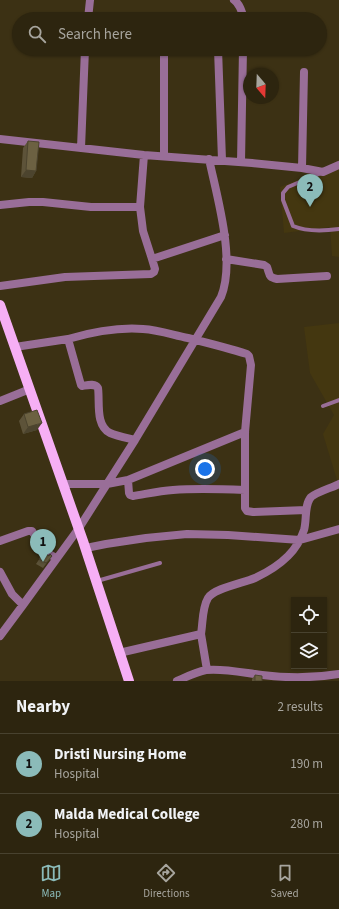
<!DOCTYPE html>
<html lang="en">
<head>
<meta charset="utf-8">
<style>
	:root { --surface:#2d250f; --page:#39311d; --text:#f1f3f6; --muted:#a7a59e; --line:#48422f; --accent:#8bbbb9 }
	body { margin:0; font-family:"Source Sans 3",sans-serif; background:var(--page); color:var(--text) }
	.controls { position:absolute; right:12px; bottom:12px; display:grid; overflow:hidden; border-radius:0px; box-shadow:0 1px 3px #0004 }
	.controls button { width:36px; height:36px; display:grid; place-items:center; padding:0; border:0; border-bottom:1px solid var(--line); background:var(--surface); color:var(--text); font:20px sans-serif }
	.compass { position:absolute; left:243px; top:68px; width:36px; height:36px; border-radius:50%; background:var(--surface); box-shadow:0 1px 3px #0004; rotate:161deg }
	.you { position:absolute; left:205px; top:469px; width:14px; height:14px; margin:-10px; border:3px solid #fff; border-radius:50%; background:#1a73e8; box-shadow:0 0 0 6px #1a73e833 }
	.badge { display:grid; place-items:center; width:26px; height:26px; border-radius:50%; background:var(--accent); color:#111; font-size:13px; font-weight:700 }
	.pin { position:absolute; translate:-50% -33px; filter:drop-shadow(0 1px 2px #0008) }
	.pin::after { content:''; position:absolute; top:21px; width:14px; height:12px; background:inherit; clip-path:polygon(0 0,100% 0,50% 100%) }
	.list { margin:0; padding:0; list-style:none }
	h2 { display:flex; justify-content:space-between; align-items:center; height:52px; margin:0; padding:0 16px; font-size:17px }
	h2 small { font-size:13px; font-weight:400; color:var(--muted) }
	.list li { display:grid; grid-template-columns:26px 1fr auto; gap:12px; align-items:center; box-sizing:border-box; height:60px; padding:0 16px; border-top:1px solid var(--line) }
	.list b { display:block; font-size:15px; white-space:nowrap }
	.list p { margin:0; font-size:13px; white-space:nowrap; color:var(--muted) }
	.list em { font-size:13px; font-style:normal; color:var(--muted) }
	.icon { flex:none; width:22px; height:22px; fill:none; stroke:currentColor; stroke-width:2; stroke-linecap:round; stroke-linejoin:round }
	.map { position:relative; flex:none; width:339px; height:681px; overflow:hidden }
	.search { position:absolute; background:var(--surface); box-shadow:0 1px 3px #0004; left:12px; right:12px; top:12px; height:44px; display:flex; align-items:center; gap:10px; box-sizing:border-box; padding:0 14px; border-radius:22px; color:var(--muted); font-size:15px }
	.sheet { height:172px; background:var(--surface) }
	nav { display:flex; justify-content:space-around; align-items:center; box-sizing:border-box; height:56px; border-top:1px solid var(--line); background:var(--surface); font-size:11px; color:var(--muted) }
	nav a { display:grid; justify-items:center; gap:2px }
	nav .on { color:var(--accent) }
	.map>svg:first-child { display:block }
	.built { fill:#443710 }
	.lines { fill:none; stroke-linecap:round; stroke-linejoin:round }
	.lane { stroke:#996e98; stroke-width:4 }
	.street { stroke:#996e98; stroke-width:8 }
	.primary { stroke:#f6aff5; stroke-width:10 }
	.wall { fill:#5d5339 }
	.shaded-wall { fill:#4c442e }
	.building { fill:#6c6142; stroke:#4c442e }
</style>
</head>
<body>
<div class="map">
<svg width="339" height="681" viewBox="0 0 339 681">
	<rect width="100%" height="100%" fill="#3c3114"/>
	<path class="built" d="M 339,164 L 339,257 L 332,256 L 330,227 L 284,233 L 280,187 Z
		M 339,323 L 339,479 L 337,480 L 323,434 L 334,415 L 310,373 L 304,327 Z"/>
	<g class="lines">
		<path class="lane" d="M 321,173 L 288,187 L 283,193 L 283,200 L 293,226 C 307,232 324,231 339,229
			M 323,406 L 339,400
			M 97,581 L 160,563"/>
		<path class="street" d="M 234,0 C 240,4 242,12 244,19
			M 88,19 L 90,0
			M 164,49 L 164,156
			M 218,49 L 222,160
			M 0,139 L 144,155 L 252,163 L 302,168 L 323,172 L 339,165
			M 81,148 L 85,49
			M 144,155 L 140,207 L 143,231 L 152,259 L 225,235
			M 241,162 L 243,49
			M 302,168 L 304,72
			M 0,205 L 29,202 L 43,202 L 91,207 L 140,207
			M 226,259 L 264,265 L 267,267 C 270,275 268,277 277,279 L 327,276
			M 0,286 L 65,277 L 151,274 L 154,272 L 155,269 L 152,259
			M 15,347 L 68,339
			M 0,401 L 30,389
			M 135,440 C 127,438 117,436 110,433 C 95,425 100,402 98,388 C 95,383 88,385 82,386 L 81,385 L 68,339 C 92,332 118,327 143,329 C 159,330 173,335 188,338 C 208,343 228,348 247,354 L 249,356 L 251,365 L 245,432 L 245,508 L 247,511 L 253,512 L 306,510
			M 128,480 L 129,493 L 130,495 L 133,496 C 146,494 159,491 173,490 C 197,488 221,489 245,490
			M 63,484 L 107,484 L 128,480 L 245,432
			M 0,541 L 28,531 L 32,531 L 43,548 L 49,554 L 56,558
			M 86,548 L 106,544 L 146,538 L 187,534 L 228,535 L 300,540 L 339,529
			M 0,572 L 12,594 L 23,605
			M 201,634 L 207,670
			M 0,636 L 23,605 L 79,528 L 135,440 L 221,297 C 236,260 217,197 209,159
			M 119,653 L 201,634 C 203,622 202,608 208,598 C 214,588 244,583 255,578 C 268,572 279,565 288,556 C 295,549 301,539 304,530 C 307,520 304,505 311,497 C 317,492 331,488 339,484
			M 177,681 C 186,677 196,672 206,670 C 223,668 245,673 262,675 C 286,678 314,678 339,674"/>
		<path class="primary" d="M 0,305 L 83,541 L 129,681"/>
	</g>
	<path class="wall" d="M 28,141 L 36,171 L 32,178 L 21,177 L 23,148 Z
		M 24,414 L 37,430 L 23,434 L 19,421 Z
		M 44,552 L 49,556 L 52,556 L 43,568 L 36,564 Z
		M 255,675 L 262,681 L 252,681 L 252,679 Z"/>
	<path class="shaded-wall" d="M 26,170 L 36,171 L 32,178 L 21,177 Z
		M 42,423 L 37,430 L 23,434 L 28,427 Z"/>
	<path class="building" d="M 28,141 L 39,142 L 36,171 L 26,170 Z
		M 37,410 L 42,423 L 28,427 L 24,414 Z
		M 44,552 L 49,556 L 50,554 L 52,556 L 46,563 L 39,559 Z
		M 255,675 L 262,676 L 262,681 L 255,681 Z"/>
</svg>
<div class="controls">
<button><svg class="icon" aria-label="locate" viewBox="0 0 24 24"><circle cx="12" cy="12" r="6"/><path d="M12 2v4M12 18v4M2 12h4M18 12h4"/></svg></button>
<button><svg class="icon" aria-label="layers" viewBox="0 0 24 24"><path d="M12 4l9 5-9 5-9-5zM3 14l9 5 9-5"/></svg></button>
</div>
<svg class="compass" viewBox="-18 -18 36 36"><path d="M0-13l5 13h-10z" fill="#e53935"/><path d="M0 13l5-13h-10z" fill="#a7a59e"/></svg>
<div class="you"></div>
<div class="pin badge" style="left:43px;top:562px">1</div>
<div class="pin badge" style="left:310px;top:207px">2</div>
<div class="search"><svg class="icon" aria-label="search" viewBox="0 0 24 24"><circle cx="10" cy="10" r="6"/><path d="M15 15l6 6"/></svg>Search here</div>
</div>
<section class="sheet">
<h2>Nearby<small>2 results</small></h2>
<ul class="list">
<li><span class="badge">1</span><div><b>Dristi Nursing Home</b><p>Hospital</p></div><em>190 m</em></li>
<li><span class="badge">2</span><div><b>Malda Medical College</b><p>Hospital</p></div><em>280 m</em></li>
</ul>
</section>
<nav>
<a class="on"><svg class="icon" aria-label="map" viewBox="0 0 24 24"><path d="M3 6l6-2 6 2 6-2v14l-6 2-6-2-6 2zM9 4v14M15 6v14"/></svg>Map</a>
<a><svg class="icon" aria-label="directions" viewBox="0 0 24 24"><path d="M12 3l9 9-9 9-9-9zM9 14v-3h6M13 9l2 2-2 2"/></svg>Directions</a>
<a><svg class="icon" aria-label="saved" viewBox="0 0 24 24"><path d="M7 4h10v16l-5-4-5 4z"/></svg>Saved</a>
</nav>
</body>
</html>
